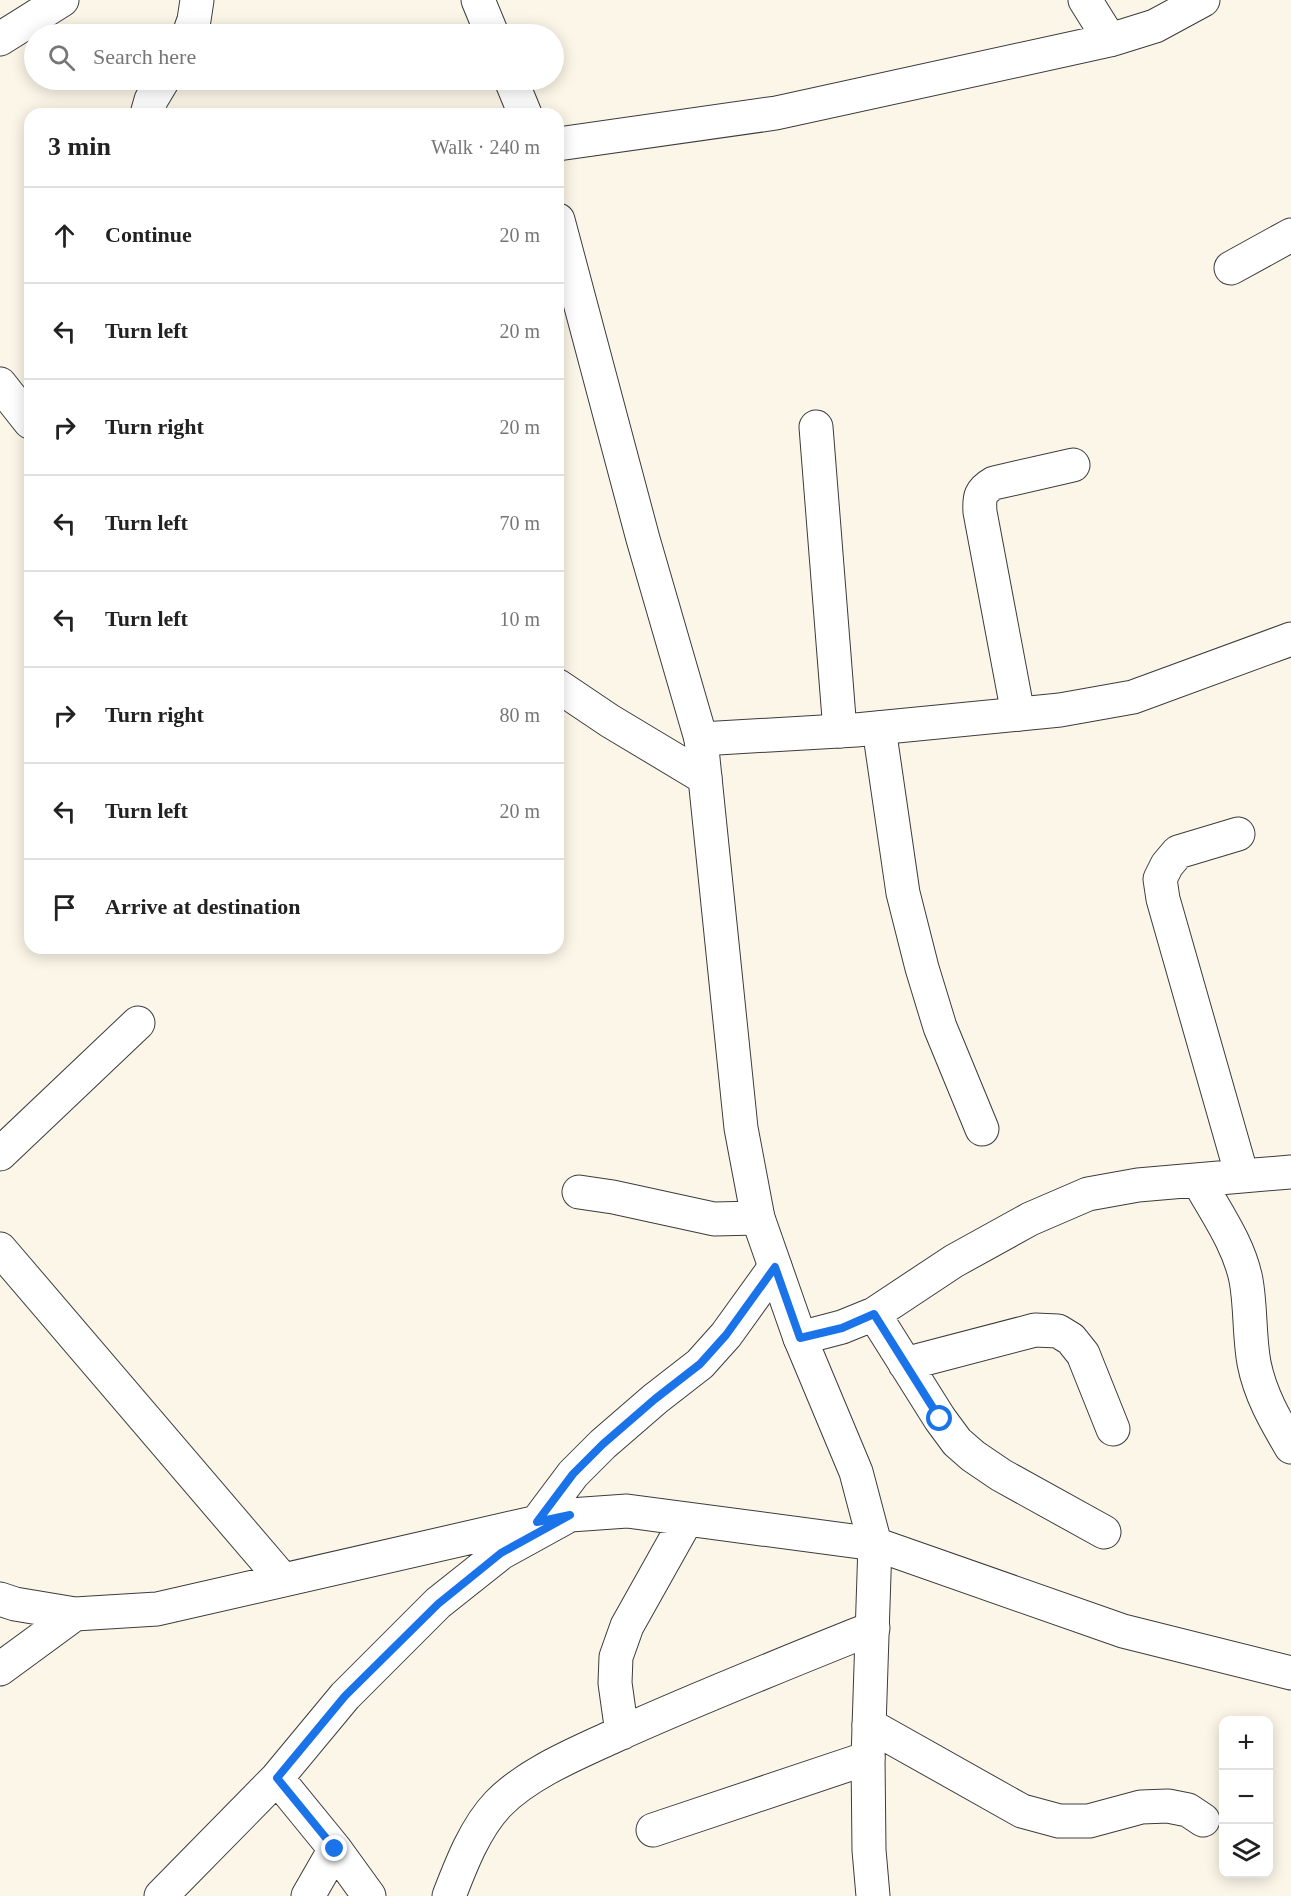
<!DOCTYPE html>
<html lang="en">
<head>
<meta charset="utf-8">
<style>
	:root { --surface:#fff; --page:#f6f6f6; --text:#222; --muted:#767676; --line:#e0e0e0 }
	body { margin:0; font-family:"Times New Roman",serif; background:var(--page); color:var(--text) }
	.controls { position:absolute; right:18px; bottom:18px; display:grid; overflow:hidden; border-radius:12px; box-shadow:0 3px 15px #0003 }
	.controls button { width:54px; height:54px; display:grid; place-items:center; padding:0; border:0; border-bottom:2px solid var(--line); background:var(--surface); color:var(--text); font:30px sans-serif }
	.stop { position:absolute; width:18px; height:18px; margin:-14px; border:4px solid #1a73e8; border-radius:50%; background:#fff }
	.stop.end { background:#1a73e8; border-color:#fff; box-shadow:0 2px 6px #0008 }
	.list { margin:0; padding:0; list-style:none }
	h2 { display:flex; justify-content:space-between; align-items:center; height:78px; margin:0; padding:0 24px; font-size:26px }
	h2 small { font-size:20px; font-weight:400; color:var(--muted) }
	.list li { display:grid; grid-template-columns:39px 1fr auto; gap:18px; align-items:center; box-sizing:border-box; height:96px; padding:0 24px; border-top:2px solid var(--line) }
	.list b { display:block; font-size:22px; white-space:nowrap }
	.list em { font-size:20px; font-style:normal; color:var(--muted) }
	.icon { flex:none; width:33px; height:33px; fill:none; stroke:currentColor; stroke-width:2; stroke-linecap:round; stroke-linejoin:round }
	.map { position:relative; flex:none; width:1291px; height:1896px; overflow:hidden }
	.search { position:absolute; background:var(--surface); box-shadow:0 3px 15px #0003; left:24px; top:24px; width:540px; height:66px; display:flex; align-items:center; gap:15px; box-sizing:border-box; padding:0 21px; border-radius:33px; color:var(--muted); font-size:22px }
	.panel { position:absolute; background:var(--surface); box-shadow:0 3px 15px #0003; left:24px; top:108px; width:540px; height:846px; border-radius:18px }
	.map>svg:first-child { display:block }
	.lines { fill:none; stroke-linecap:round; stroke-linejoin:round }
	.minor-casing { stroke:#3c3c3c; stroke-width:35 }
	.tertiary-casing { stroke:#3c3c3c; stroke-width:35 }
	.minor { stroke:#fff; stroke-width:33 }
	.tertiary { stroke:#fff; stroke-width:33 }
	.route { stroke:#1a73e8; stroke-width:8 }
</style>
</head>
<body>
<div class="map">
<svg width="1291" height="1896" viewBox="0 0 1291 1896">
	<rect width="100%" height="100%" fill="#fcf6e8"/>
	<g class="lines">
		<defs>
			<path id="minor" d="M 478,0 L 492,34
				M 1085,0 L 1110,40
				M 189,34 L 194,20 L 197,0
				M 0,39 L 62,0
				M 511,80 L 525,114
				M 147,114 L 151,100 L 163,80
				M 558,144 L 776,113 L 1110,40 L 1155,26 L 1203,0
				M 558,220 L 643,539 L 701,739
				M 1231,268 L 1291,235
				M 0,384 L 30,422
				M 816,427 L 840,731
				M 558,686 L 610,721 L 705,778
				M 1018,714 L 980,512 C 979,497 980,491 994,483 L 1073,465
				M 879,728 L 903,893 L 922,968 L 940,1027 L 982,1129
				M 1238,834 L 1178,852 L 1167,865 L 1160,879 L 1163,899 L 1242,1176 L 1291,1172
				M 0,1154 L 138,1023
				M 1198,1180 C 1215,1211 1239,1244 1246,1280 C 1251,1307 1249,1336 1254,1363 C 1260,1394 1275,1420 1291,1447
				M 579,1192 L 613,1197 L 714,1219 L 758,1218
				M 0,1249 L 283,1580
				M 874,1314 L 940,1419 L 957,1442 L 973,1456 L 1001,1475 L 1104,1532
				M 800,1338 L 842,1327 L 874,1314 L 954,1261 L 1030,1219 L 1088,1194 L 1138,1185 L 1242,1176
				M 905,1364 L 1035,1330 L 1058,1331 L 1071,1339 L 1083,1354 L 1113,1429
				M 537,1522 L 573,1474 L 603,1444 L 655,1399 L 700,1364 L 726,1335 L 775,1267
				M 0,1599 L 15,1604 L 75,1614 L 157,1609 L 533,1523
				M 0,1669 L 75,1614
				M 869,1725 L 1022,1811 L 1059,1821 L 1089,1821 L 1141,1807 L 1168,1806 L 1188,1810 L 1203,1820
				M 622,1733 L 615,1683 L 616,1657 L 627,1626 L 687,1519
				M 277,1778 L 335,1849 L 369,1896
				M 653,1830 L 868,1758
				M 161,1896 L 277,1778 L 345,1696 L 438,1603 L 501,1553 L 570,1515 L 627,1511 L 875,1544
				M 308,1896 L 335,1849
				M 449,1896 C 461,1865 475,1828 498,1804 C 527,1774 575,1754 612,1737 C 698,1698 786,1663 873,1628"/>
			<path id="tertiary" d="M 875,1544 L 1123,1631 L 1291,1673
				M 873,1896 L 869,1850 L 868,1758 L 875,1544 L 856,1472 L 800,1338 L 758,1218 L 741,1128 L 701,739 L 856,730 L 1060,710 L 1133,697 L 1291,639"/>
		</defs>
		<use href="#minor" class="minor-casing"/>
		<use href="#tertiary" class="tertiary-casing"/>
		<use href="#minor" class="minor"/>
		<use href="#tertiary" class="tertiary"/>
	</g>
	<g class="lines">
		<path class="route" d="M 335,1849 L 277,1778 L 345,1696 L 438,1604 L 501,1553 L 570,1515 L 537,1522 L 573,1474 L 603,1444 L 655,1399 L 700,1364 L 726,1335 L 775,1267 L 800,1338 L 842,1328 L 874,1314 L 940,1419"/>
	</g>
</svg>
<div class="controls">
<button>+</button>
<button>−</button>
<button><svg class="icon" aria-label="layers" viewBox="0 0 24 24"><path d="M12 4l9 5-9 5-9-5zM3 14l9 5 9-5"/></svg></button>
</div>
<div class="stop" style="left:940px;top:1419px"></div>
<div class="stop end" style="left:335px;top:1849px"></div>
<div class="search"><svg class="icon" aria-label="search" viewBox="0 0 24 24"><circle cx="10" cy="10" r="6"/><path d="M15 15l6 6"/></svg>Search here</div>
<section class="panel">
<h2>3 min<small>Walk · 240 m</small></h2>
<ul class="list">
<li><svg class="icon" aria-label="ahead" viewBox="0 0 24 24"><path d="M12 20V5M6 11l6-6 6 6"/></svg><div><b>Continue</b></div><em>20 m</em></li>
<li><svg class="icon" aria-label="left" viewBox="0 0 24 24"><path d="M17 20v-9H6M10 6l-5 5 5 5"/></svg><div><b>Turn left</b></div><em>20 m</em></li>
<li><svg class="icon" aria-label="right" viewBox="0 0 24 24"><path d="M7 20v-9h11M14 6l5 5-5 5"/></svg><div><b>Turn right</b></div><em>20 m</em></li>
<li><svg class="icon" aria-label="left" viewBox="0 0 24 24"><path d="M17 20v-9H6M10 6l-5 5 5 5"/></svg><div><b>Turn left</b></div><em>70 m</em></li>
<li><svg class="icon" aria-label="left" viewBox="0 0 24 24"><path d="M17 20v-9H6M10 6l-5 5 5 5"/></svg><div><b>Turn left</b></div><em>10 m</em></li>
<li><svg class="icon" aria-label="right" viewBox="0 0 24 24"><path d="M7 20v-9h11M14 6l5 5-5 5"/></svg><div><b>Turn right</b></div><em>80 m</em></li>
<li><svg class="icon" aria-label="left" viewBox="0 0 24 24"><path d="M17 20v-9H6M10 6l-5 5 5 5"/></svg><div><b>Turn left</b></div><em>20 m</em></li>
<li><svg class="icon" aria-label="arrive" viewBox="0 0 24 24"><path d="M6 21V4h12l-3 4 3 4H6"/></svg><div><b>Arrive at destination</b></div></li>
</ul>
</section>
</div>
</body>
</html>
